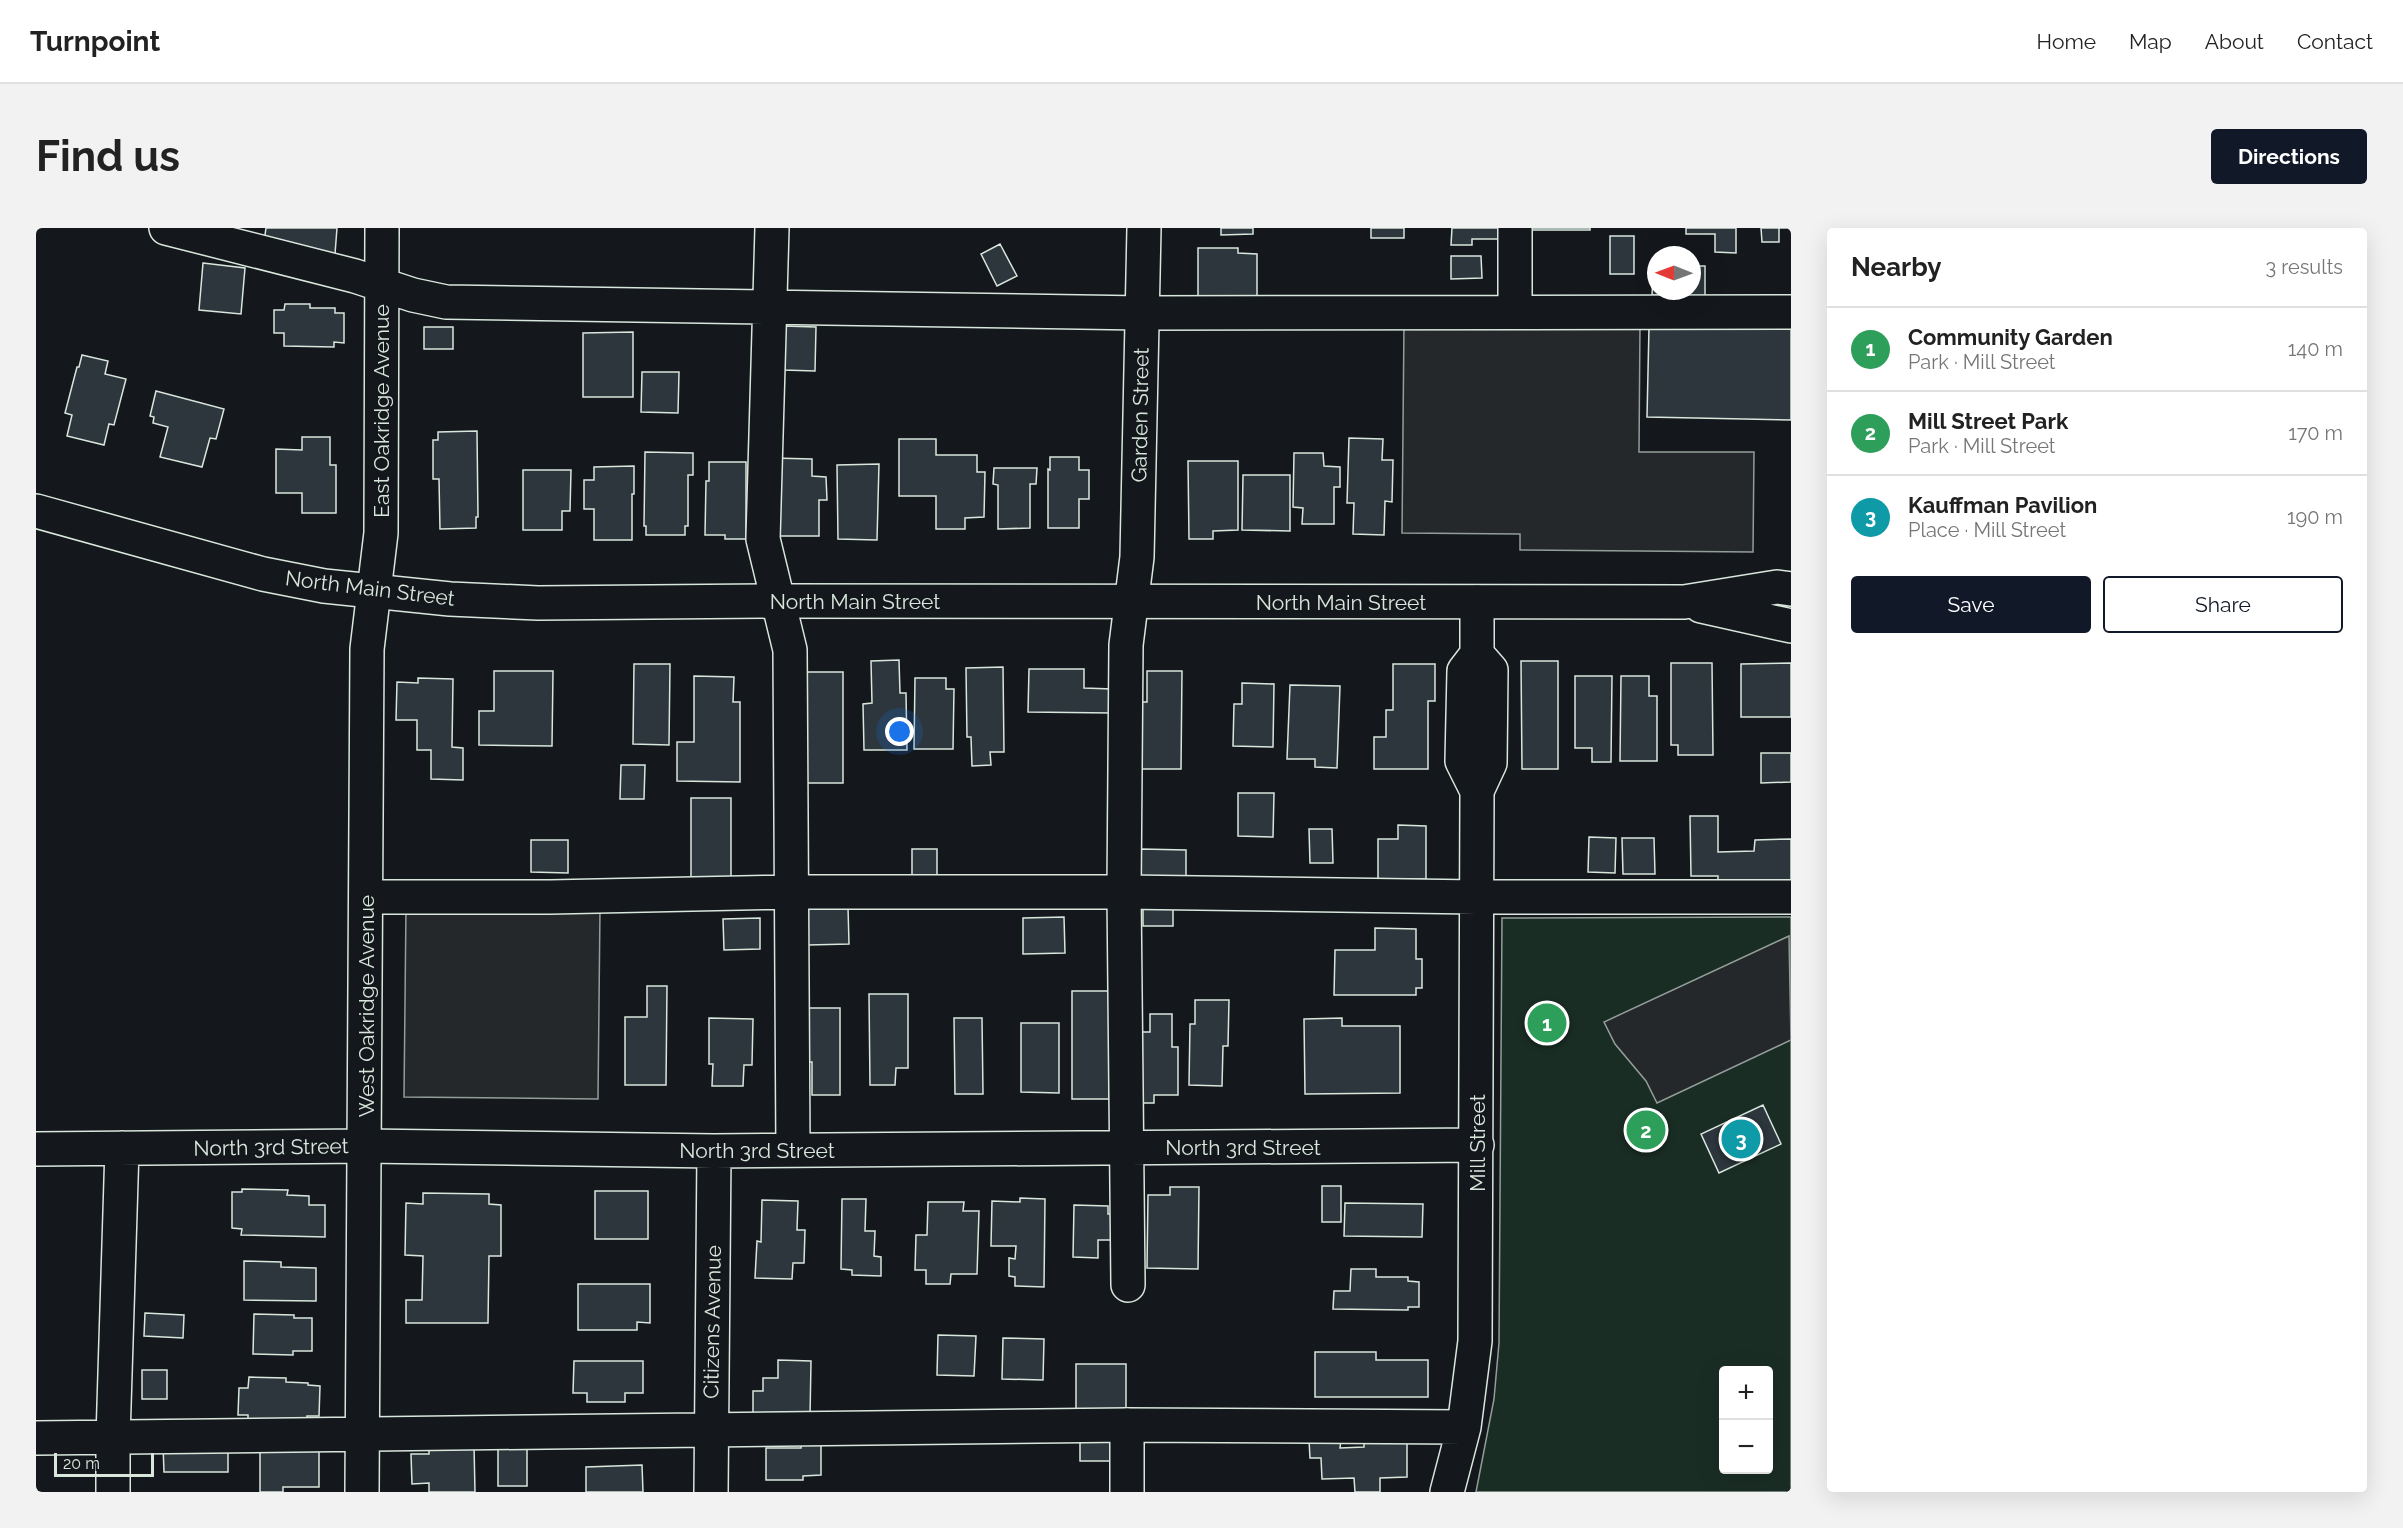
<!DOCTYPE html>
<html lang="en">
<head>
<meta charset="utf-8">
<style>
	:root { --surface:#fff; --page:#f2f2f2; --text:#222; --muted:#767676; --line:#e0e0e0; --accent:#111827 }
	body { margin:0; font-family:Raleway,sans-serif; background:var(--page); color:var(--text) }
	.controls { position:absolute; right:18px; bottom:18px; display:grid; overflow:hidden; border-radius:6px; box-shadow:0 6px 24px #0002 }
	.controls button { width:54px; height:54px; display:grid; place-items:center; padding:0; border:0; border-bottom:2px solid var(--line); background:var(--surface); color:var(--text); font:30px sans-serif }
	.compass { position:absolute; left:1611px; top:18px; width:54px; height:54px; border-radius:50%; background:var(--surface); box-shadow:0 6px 24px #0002; rotate:271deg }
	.scale { position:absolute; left:18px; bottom:15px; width:100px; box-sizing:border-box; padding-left:6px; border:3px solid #d8e6dc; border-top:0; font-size:16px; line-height:21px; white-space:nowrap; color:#d8e6dc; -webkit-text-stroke:4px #14181c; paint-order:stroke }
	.you { position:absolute; left:864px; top:504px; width:21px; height:21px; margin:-15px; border:4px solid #fff; border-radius:50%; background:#1a73e8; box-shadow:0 0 0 9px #1a73e833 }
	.badge { display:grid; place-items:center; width:39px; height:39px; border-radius:50%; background:var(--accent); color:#fff; font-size:20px; font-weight:700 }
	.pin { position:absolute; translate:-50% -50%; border:3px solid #fff; box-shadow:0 2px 6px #0006 }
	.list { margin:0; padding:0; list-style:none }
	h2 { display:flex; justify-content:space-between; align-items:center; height:78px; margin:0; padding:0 24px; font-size:26px }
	h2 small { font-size:20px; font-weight:400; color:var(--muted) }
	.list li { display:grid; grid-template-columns:39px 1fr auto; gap:18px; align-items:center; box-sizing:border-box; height:84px; padding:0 24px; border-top:2px solid var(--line) }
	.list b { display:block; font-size:22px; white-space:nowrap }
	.list p { margin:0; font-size:20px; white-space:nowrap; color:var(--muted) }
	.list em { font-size:20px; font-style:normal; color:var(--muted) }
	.actions { display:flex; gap:12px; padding:18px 24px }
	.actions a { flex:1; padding:14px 0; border:2px solid var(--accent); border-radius:6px; text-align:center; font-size:21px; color:var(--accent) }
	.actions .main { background:var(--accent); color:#fff }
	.map { position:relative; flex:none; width:1755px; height:1264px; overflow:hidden; border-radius:6px }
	header { display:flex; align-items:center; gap:36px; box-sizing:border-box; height:84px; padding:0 30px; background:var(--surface); border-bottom:2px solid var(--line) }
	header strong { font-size:28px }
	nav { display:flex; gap:33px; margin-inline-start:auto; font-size:21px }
	.intro { display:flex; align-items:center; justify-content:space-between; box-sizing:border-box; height:144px; padding:0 36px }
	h1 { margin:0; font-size:42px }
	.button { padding:15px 27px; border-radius:6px; background:var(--accent); color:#fff; font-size:21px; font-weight:700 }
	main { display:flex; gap:36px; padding:0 36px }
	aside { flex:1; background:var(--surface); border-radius:6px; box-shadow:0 6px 24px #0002 }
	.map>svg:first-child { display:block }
	.green { fill:#1a2d24; stroke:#939e99; stroke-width:1.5; fill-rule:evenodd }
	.parking { fill:#24282b; stroke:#939e99; stroke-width:1.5 }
	.building { fill:#2c363c; stroke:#d8e6dc; stroke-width:1.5 }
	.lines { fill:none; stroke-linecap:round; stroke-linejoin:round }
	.minor-casing { stroke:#d8e6dc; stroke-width:36 }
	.major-casing { stroke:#d8e6dc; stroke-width:36 }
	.minor { stroke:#14181c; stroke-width:33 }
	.major { stroke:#14181c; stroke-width:33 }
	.labels { text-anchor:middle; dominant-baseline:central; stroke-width:4.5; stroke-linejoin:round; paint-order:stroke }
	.street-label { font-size:21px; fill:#d8e6dc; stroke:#14181c }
</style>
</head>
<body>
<header>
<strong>Turnpoint</strong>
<nav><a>Home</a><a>Map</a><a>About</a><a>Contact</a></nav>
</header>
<div class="intro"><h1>Find us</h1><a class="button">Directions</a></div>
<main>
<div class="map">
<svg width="1755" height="1264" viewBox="0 0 1755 1264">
	<rect width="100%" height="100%" fill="#14181c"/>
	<path class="green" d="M 1755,689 L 1755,1264 L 1440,1264 L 1458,1171 L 1463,1115 L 1466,690 ZM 1688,1142 L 1732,1142 L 1732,1242 L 1688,1242 Z"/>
	<path class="parking" d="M 1368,95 L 1604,97 L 1603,224 L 1718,224 L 1717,324 L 1484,322 L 1484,306 L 1366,305 Z
		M 370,679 L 564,681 L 562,871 L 368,869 Z
		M 1753,708 L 1755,812 L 1621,875 L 1610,853 L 1579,816 L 1568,794 Z"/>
	<path class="building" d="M 230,0 L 301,0 L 299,26 L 228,14 Z
		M 1185,0 L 1217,0 L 1217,6 L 1185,7 Z
		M 1335,0 L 1368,0 L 1368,10 L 1335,10 Z
		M 1416,0 L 1463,0 L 1463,11 L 1436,11 L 1436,17 L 1415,17 Z
		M 1494,0 L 1554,0 L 1554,2 L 1495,2 Z
		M 1650,0 L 1700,0 L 1700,25 L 1679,24 L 1679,6 L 1650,6 Z
		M 1725,0 L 1753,0 L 1743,0 L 1743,14 L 1726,14 Z
		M 1574,8 L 1598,8 L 1598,46 L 1574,46 Z
		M 964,16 L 981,48 L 961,58 L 945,26 Z
		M 1162,20 L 1202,20 L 1202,25 L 1221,26 L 1221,70 L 1162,70 Z
		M 1415,28 L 1445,28 L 1446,50 L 1415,51 Z
		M 167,35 L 209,40 L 205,86 L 163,82 Z
		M 1656,38 L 1669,38 L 1669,73 L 1640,73 L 1640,63 L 1656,63 Z
		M 1617,49 L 1620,49 L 1620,63 L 1637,63 L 1637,67 L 1616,67 Z
		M 249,76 L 274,76 L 274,80 L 299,80 L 299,85 L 308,85 L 308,115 L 298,114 L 298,119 L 248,118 L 248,105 L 238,105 L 238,82 L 248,82 Z
		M 747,98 L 780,99 L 779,143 L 747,142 Z
		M 388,99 L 417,99 L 417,121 L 388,121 Z
		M 1613,99 L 1755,101 L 1755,192 L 1611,189 Z
		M 597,104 L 597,169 L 547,169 L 547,105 Z
		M 46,127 L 72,133 L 69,146 L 90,151 L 78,197 L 73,196 L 68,217 L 31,208 L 36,187 L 29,185 L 41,139 L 43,139 Z
		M 606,144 L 643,144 L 642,185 L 605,184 Z
		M 120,163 L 188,181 L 180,211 L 174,210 L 166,239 L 124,229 L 132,199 L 117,195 L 118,189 L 114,188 Z
		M 441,203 L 442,289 L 440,289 L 440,300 L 404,301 L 403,251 L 397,251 L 397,212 L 402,212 L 402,204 Z
		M 266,209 L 294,209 L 294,237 L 300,237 L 300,285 L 266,285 L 266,265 L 240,265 L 240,221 L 266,222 Z
		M 1313,210 L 1347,211 L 1346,232 L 1357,232 L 1356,274 L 1349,273 L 1348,307 L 1317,306 L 1318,275 L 1311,275 Z
		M 863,211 L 900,211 L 900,227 L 941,227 L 941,244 L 949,244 L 948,289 L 929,290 L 929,301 L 900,301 L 900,268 L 863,268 Z
		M 609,224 L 657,225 L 657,247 L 652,247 L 652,298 L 649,298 L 649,307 L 610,307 L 610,298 L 608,298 Z
		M 1258,225 L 1287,225 L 1288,238 L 1304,239 L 1304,259 L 1298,259 L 1298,296 L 1266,296 L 1267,280 L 1257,279 Z
		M 1014,229 L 1043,229 L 1043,242 L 1053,242 L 1053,271 L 1043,271 L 1043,300 L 1012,300 L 1012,241 L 1014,242 Z
		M 737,230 L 776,231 L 776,248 L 790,249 L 791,272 L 783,272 L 783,308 L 736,308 Z
		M 1152,233 L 1202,233 L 1202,302 L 1177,303 L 1177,311 L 1153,311 Z
		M 673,234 L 710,234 L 710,311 L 689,311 L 689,307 L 669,307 L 670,253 L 673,253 Z
		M 843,236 L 841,312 L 802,311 L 801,237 Z
		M 598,238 L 598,266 L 596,266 L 596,312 L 558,312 L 558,281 L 548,281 L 548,252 L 558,252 L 558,239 Z
		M 958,240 L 1001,240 L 1000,256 L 994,256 L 994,300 L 962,301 L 962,257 L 957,256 Z
		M 487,242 L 535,242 L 534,283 L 526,283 L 526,302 L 487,302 Z
		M 1207,247 L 1254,247 L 1254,303 L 1206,302 Z
		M 863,432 L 864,465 L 870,465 L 871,522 L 828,522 L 827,476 L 836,475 L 835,433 Z
		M 1485,433 L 1522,433 L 1522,541 L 1486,541 Z
		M 1635,435 L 1676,435 L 1677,527 L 1642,527 L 1642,517 L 1635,517 Z
		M 1755,435 L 1755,489 L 1705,489 L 1705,436 Z
		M 598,436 L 634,436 L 633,517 L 597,516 Z
		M 1357,436 L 1399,436 L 1399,473 L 1392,473 L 1392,541 L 1338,541 L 1338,509 L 1350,509 L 1350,482 L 1357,482 Z
		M 967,439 L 968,524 L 954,524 L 955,537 L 936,538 L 935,509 L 931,509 L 930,440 Z
		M 993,441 L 1048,441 L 1048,460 L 1076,461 L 1076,485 L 992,484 Z
		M 458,443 L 517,443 L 516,518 L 443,517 L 443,483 L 458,483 Z
		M 1111,443 L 1146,443 L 1145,541 L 1099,541 L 1100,474 L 1111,474 Z
		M 770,444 L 807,444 L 807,555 L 769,555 Z
		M 658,448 L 698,449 L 697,474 L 704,474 L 704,554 L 641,553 L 641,514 L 658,514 Z
		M 1539,448 L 1576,448 L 1575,534 L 1556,534 L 1556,520 L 1539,520 Z
		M 1585,448 L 1613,448 L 1613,468 L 1621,468 L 1621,533 L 1584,533 Z
		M 382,450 L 417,451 L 416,519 L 427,520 L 427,552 L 395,551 L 395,522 L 381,522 L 381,492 L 360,492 L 361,454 L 382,455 Z
		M 879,450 L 910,450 L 910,461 L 918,461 L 917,521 L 878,521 Z
		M 1206,455 L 1238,456 L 1237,519 L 1197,518 L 1198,476 L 1206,476 Z
		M 1254,457 L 1304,458 L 1301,540 L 1279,539 L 1279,531 L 1251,531 Z
		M 1725,525 L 1755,525 L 1755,554 L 1725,555 Z
		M 585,537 L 609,537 L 608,571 L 584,571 Z
		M 1202,565 L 1238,565 L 1237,609 L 1202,608 Z
		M 655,570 L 695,570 L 695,649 L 655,649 Z
		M 1654,588 L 1682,588 L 1682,624 L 1718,623 L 1719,612 L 1755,611 L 1755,656 L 1682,657 L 1682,648 L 1655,648 Z
		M 1362,597 L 1390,598 L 1390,651 L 1342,651 L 1342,611 L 1362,611 Z
		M 1273,601 L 1296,601 L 1297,635 L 1274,635 Z
		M 1553,609 L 1580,610 L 1579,645 L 1552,644 Z
		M 1586,610 L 1618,610 L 1619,646 L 1587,646 Z
		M 495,612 L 532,612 L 532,645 L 495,644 Z
		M 876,621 L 901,621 L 901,652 L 876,652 Z
		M 1105,621 L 1150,622 L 1150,653 L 1105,653 Z
		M 1137,678 L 1137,698 L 1107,698 L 1107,679 Z
		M 812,679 L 813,716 L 772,717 L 771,680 Z
		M 1028,689 L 1029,725 L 987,726 L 987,690 Z
		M 724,690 L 724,721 L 688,722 L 687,691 Z
		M 1339,700 L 1380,701 L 1380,731 L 1386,731 L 1386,760 L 1380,760 L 1380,767 L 1298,767 L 1299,722 L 1339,722 Z
		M 611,758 L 631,758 L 630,857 L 589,857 L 589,789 L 611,789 Z
		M 1036,763 L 1073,763 L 1073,871 L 1036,871 Z
		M 833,766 L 872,766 L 872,840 L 860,840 L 859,857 L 834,857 Z
		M 1159,772 L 1193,772 L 1192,818 L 1187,818 L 1186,858 L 1153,857 L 1154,796 L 1159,796 Z
		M 770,780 L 804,780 L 804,867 L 776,867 L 776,834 L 770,834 Z
		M 1114,786 L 1136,786 L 1136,819 L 1142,819 L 1142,867 L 1118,867 L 1118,875 L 1100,875 L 1100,804 L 1114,804 Z
		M 673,790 L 717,791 L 716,837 L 708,837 L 707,858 L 676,858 L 677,836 L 673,836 Z
		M 918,790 L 946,790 L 947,866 L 919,866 Z
		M 1306,790 L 1306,798 L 1364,798 L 1364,865 L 1269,866 L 1268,791 Z
		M 985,795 L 1023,795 L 1023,865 L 985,864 Z
		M 1727,877 L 1745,916 L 1683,945 L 1665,906 Z
		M 1286,958 L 1305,958 L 1305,994 L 1286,994 Z
		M 1134,959 L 1163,959 L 1162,1041 L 1111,1040 L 1112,967 L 1134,967 Z
		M 206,961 L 252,962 L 251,967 L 273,968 L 273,977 L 289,977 L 289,1009 L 205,1007 L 206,1001 L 196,1000 L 196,964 L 206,964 Z
		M 559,963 L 612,963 L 612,1011 L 559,1011 Z
		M 387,965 L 453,966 L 453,976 L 465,977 L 465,1028 L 453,1028 L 452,1095 L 370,1095 L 370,1072 L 386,1072 L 387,1028 L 369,1027 L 370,975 L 387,976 Z
		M 984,970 L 1009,971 L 1008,1059 L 979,1058 L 979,1049 L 973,1048 L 973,1030 L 979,1031 L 980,1018 L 955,1018 L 956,973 L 984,974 Z
		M 806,971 L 830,971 L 829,1003 L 839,1003 L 838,1028 L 845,1029 L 845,1048 L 816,1047 L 816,1042 L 805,1041 Z
		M 726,972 L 762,973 L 761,1002 L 769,1002 L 768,1035 L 757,1035 L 756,1051 L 719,1050 L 721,1013 L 725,1014 Z
		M 892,974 L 928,974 L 927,983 L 943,983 L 941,1046 L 915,1046 L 914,1056 L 890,1056 L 890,1042 L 879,1042 L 880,1007 L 891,1007 Z
		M 1309,975 L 1387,976 L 1386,1009 L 1308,1008 Z
		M 1038,977 L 1072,978 L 1072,986 L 1086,986 L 1086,1012 L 1062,1012 L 1062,1030 L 1037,1029 Z
		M 208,1033 L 245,1034 L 245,1039 L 280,1040 L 280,1073 L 208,1072 Z
		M 1315,1041 L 1340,1041 L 1340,1049 L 1372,1049 L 1372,1053 L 1383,1054 L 1383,1079 L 1372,1079 L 1372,1082 L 1297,1081 L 1298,1063 L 1314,1063 Z
		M 542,1056 L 614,1056 L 614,1095 L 601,1094 L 601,1102 L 542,1102 Z
		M 109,1085 L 148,1087 L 147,1110 L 108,1108 Z
		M 218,1086 L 258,1087 L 258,1090 L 276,1090 L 276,1123 L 257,1123 L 257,1127 L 217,1126 Z
		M 902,1107 L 940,1108 L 938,1148 L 901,1147 Z
		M 967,1110 L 1008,1111 L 1007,1152 L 966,1151 Z
		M 1279,1124 L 1340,1124 L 1340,1132 L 1392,1132 L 1392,1169 L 1279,1169 Z
		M 742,1132 L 775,1133 L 774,1189 L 727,1188 L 727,1185 L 717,1185 L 717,1163 L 727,1163 L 727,1150 L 742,1150 Z
		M 538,1133 L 607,1133 L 607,1165 L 589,1165 L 589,1174 L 551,1174 L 551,1165 L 537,1165 Z
		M 1040,1136 L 1090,1136 L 1090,1181 L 1040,1181 Z
		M 106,1142 L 131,1142 L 131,1171 L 106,1171 Z
		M 213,1149 L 250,1150 L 250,1154 L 272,1155 L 272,1157 L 284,1158 L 283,1188 L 271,1188 L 271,1193 L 212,1191 L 212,1187 L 202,1187 L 203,1160 L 212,1160 Z
		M 1044,1207 L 1076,1208 L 1076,1233 L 1044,1233 Z
		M 765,1211 L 785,1211 L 785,1247 L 767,1248 L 767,1252 L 730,1252 L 730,1220 L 765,1220 Z
		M 1371,1211 L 1371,1249 L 1344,1250 L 1344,1264 L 1319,1264 L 1318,1250 L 1286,1251 L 1285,1230 L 1274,1230 L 1273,1212 L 1305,1212 L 1304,1220 L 1328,1219 L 1328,1212 Z
		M 127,1217 L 192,1218 L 192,1244 L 128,1244 Z
		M 438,1217 L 439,1264 L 393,1264 L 393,1255 L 376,1256 L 375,1226 L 393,1226 L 393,1218 Z
		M 283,1220 L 283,1259 L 247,1259 L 247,1264 L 224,1264 L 224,1223 Z
		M 462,1220 L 491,1220 L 491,1258 L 462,1258 Z
		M 606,1237 L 607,1264 L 550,1264 L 550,1239 Z"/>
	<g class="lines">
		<defs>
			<path id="minor" d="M 130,0 L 319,48 L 377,67 L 410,74 L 1107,85 L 1755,84
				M 736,0 L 727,311 L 754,422 L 757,922
				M 1479,84 L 1479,0
				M 1441,374 L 1441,426 L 1428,443 L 1426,533 L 1441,563
				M 330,669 L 514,669 L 754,664 L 1088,664 L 1441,669 L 1755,669
				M 0,921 L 329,918 L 678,923 L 1441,917
				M 1092,1057 L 1088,664 L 1090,417 L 1101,329 L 1108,0
				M 1091,1197 L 1091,1264
				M 0,1210 L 1091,1197 L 1428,1199
				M 77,1264 L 77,1210 L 86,920
				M 326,1264 L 331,421 L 345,305 L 346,0
				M 675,1264 L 678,923
				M 1411,1264 L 1428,1199 L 1439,1113 L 1441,563 L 1454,535 L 1455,442 L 1441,426"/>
			<path id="major" d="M 0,283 L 227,346 L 288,358 L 414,371 L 502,375 L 742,373 L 1648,374 L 1741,359 L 1755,361
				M 1665,378 L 1755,398"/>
		</defs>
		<use href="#minor" class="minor-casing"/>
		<use href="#major" class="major-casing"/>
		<use href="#minor" class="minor"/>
		<use href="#major" class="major"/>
	</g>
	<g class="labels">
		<g class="street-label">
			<text transform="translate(345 183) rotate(-90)">East Oakridge Avenue</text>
			<text transform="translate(1104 187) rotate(-89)">Garden Street</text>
			<text transform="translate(334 360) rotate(7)">North Main Street</text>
			<text x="819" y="373">North Main Street</text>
			<text x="1305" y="374">North Main Street</text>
			<text transform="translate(330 778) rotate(-90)">West Oakridge Avenue</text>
			<text transform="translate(1441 915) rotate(-90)">Mill Street</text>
			<text transform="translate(235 919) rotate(-1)">North 3rd Street</text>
			<text x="1207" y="919">North 3rd Street</text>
			<text x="721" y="922">North 3rd Street</text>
			<text transform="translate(676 1094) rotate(-89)">Citizens Avenue</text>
		</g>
	</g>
</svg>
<div class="controls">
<button>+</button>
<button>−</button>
</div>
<svg class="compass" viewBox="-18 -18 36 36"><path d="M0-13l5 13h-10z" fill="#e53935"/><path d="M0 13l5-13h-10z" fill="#767676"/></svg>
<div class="scale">20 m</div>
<div class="you"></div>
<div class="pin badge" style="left:1511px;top:795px;background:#2e9e5b">1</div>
<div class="pin badge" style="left:1610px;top:902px;background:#2e9e5b">2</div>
<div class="pin badge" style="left:1705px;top:911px;background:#0f9aa8">3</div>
</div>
<aside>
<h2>Nearby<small>3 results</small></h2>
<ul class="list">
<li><span class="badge" style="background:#2e9e5b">1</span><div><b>Community Garden</b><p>Park · Mill Street</p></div><em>140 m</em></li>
<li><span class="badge" style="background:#2e9e5b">2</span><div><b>Mill Street Park</b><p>Park · Mill Street</p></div><em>170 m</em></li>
<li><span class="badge" style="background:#0f9aa8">3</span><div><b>Kauffman Pavilion</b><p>Place · Mill Street</p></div><em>190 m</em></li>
</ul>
<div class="actions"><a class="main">Save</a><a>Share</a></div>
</aside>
</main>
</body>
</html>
